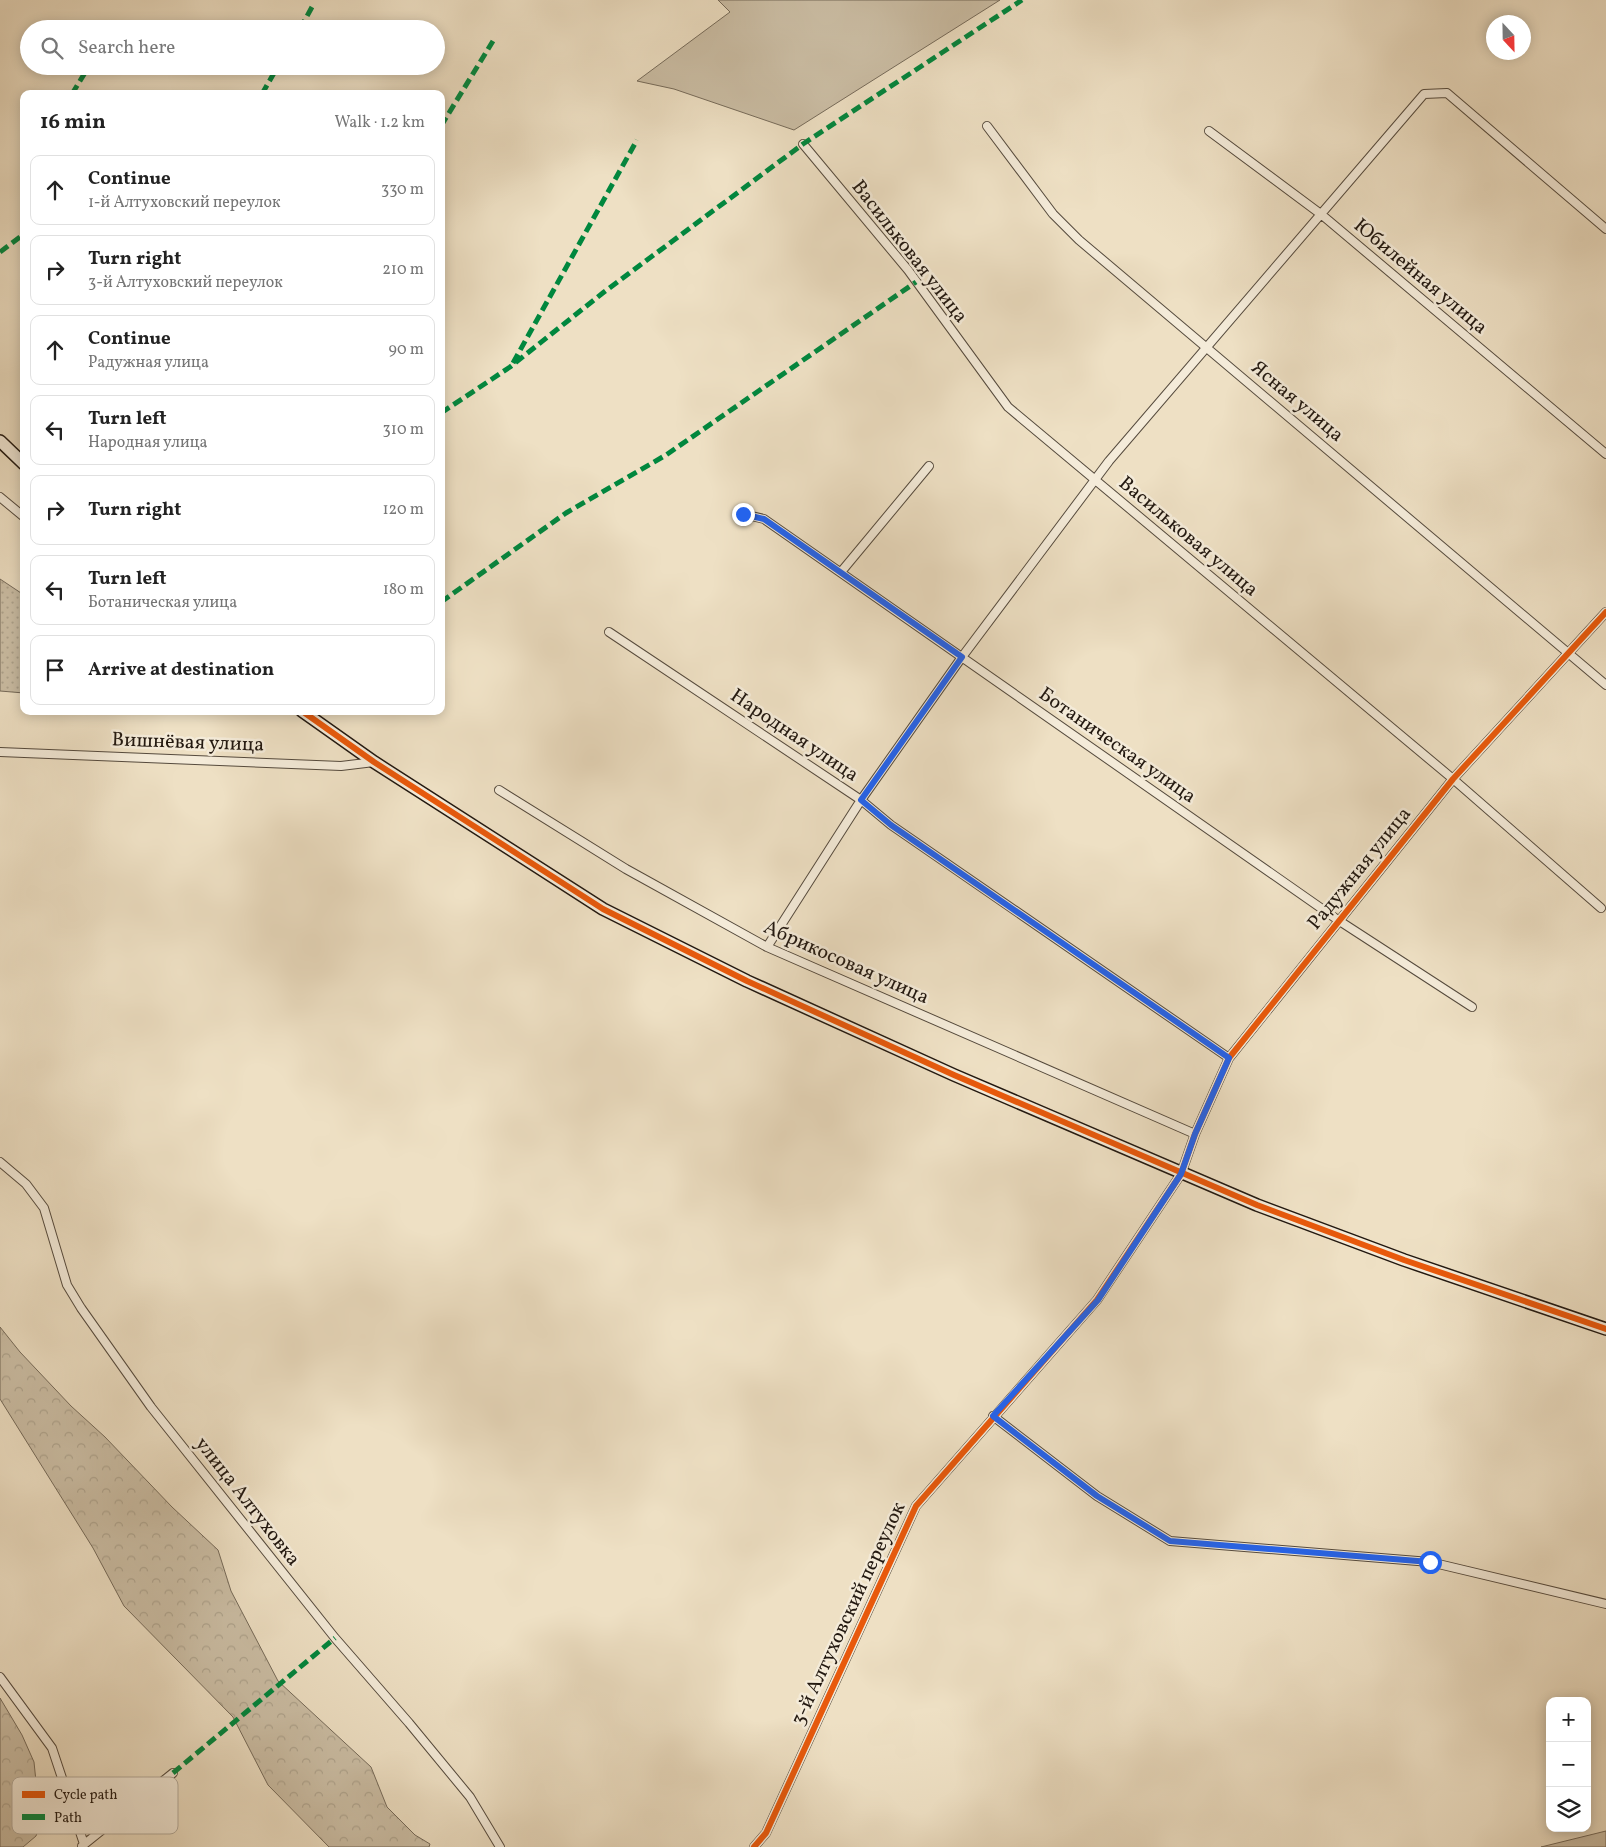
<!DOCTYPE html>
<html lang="en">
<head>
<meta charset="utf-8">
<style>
	:root { --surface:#fff; --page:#f2f2f2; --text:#222; --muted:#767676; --line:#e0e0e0 }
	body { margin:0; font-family:Vollkorn,serif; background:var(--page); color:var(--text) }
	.controls { position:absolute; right:15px; bottom:15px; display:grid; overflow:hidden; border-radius:10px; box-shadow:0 2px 12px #0003 }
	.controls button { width:45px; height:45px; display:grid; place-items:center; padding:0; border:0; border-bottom:1px solid var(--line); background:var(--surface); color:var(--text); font:25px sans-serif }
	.compass { position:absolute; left:1486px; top:15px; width:45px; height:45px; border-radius:50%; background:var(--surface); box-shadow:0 2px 12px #0003; rotate:158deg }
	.stop { position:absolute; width:15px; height:15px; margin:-11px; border:4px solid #2563eb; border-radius:50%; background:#fff }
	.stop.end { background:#2563eb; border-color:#fff; box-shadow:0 1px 5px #0008 }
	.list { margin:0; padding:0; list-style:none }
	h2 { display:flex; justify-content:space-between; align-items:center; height:65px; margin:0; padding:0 20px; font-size:21px }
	h2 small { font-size:16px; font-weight:400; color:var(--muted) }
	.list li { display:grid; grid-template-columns:32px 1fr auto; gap:15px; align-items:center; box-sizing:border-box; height:70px; margin:0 10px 10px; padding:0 10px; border:1px solid var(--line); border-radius:10px }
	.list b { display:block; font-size:19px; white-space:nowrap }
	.list p { margin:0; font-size:16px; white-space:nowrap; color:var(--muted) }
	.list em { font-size:16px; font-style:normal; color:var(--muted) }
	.icon { flex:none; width:28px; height:28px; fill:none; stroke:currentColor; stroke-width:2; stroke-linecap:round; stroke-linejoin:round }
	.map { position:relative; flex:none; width:1606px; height:1847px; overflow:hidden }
	.search { position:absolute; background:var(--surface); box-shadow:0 2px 12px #0003; left:20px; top:20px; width:425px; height:55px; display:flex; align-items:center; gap:12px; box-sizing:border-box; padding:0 18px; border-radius:28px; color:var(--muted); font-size:19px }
	.panel { position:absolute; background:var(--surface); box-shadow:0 2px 12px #0003; left:20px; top:90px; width:425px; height:625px; border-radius:10px }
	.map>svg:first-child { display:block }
	.green { fill:#cbbea5; stroke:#766b5a }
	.forest { fill:url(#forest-crowns); stroke:#766b5a }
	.garden { fill:url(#garden-dots); stroke:#766b5a }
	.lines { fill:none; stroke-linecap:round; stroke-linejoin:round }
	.street-casing { stroke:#554a3d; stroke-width:10 }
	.secondary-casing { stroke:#221810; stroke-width:14 }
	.street { stroke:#f4ebd9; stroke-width:8 }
	.secondary { stroke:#f4ebd9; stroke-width:11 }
	.quiet { stroke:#00873e; stroke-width:5; stroke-dasharray:10 5; stroke-linecap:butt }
	.cycleway-casing { stroke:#f4ebd9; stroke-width:9 }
	.cycleway { stroke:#e8590c; stroke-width:6 }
	.route { stroke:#2563eb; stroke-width:6 }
	.labels { text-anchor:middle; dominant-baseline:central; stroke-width:5; stroke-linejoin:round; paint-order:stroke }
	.street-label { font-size:20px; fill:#221810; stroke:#f4ebd9 }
	.key { fill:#f4ebd9; stroke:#b5ac9d; stroke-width:1 }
	.key-label { font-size:14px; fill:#221810 }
</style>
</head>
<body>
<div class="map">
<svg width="1606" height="1847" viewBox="0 0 1606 1847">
	<defs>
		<pattern id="forest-crowns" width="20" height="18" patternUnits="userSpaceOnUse" patternTransform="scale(1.25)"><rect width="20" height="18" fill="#cbbea5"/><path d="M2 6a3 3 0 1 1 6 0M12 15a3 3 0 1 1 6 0" fill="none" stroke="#aea38d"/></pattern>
		<pattern id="garden-dots" width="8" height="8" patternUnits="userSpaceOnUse" patternTransform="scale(1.25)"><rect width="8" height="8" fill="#cbbea5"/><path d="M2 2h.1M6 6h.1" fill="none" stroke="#aea38d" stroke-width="1.8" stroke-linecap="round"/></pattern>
	</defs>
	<rect width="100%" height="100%" fill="#eee0c4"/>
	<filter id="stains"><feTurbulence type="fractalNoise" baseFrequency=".004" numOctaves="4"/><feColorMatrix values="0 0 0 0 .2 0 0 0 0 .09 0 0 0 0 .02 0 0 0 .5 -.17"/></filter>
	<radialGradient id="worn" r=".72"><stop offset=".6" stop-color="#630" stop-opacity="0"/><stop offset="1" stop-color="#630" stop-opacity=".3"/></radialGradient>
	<path class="green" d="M 718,0 L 1000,0 L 794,130 L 674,89 L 637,81 L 730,12 Z
		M 1606,1831 L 1606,1847 L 1541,1847 Z"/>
	<path class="forest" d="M 0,1327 L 20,1352 L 71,1406 L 105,1437 L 172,1507 L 218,1550 L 231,1591 L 278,1681 L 371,1767 L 387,1807 L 415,1835 L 430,1844 L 429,1847 L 329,1847 L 268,1785 L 233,1717 L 124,1606 L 93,1548 L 0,1399 Z
		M 0,1698 L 22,1735 L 34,1762 L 37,1791 L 44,1814 L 36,1836 L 23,1847 L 0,1847 Z"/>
	<path class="garden" d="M 0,579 L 24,595 L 24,693 L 0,691 Z"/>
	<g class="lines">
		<defs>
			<path id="street" d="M 987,126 L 1053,214 L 1079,240 L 1606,685
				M 1209,131 L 1322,215 L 1606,454
				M 803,144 L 908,270 L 1008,407 L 1453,779 L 1601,908
				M 0,497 L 24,517
				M 743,514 L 764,519 L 1338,920 L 1472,1007
				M 841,572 L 929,466
				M 609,632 L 861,800 L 891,825 L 1229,1058
				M 0,752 L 341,766 L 374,762
				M 499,790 L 626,869 L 767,947 L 1195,1134
				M 767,947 L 861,800 L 962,657 L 1109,461 L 1424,94 L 1447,93 L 1606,229
				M 0,1162 L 26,1184 L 44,1208 L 67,1285 L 81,1308 L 151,1407 L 335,1638 L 409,1723 L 470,1797 L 500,1847
				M 993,1416 L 1097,1496 L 1170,1541 L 1430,1562 L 1606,1604
				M 0,1677 L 52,1748 L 84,1844
				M 82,1846 L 173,1773
				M 754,1847 L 766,1833 L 916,1506 L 1097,1300 L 1181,1174 L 1195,1134 L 1229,1058 L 1453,779 L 1606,612"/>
			<path id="secondary" d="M 0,441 L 24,464
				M 302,711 L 374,762 L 603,909 L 747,981 L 954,1075 L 1257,1205 L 1404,1260 L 1606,1329"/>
		</defs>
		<use href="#street" class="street-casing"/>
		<use href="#secondary" class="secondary-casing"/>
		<use href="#street" class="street"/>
		<use href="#secondary" class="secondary"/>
		<path class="quiet" d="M 300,29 L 312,7
			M 72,94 L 89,66
			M 262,94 L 278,66
			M 441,126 L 493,41
			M 0,252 L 24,234
			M 513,363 L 637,140
			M 441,413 L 510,367 L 604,292 L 803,144 L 1022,0
			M 441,602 L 566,513 L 666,455 L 916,282
			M 173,1773 L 335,1638"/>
		<defs>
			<path id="cycleway" d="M 302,711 L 374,762 L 603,909 L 747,981 L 954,1075 L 1257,1205 L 1404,1260 L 1606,1329
				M 754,1847 L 766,1833 L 916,1506 L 1097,1300 L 1181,1174 L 1195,1134 L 1229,1058 L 1453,779 L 1606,612"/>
		</defs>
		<use href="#cycleway" class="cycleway-casing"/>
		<use href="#cycleway" class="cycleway"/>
	</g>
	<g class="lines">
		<path class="route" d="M 743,514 L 764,519 L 962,657 L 861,800 L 891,825 L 1229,1058 L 1195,1134 L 1181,1174 L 1098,1300 L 993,1416 L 1097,1496 L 1170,1541 L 1430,1562"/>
	</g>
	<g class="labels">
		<g class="street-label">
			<text transform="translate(909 252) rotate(52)">Васильковая улица</text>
			<text transform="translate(1420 277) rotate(40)">Юбилейная улица</text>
			<text transform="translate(1297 402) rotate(40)">Ясная улица</text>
			<text transform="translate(1188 537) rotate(40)">Васильковая улица</text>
			<text transform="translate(794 736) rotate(34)">Народная улица</text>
			<text transform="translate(188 743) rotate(2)">Вишнёвая улица</text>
			<text transform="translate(1117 746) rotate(35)">Ботаническая улица</text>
			<text transform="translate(1360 869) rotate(-51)">Радужная улица</text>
			<text transform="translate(846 963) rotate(24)">Абрикосовая улица</text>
			<text transform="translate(247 1502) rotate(52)">улица Алтуховка</text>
			<text transform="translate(849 1614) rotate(-65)">3-й Алтуховский переулок</text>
		</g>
	</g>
	<rect x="12" y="1777" width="166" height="57" rx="8" class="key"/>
	<rect x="22" y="1791" width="23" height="7" fill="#e8590c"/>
	<rect x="22" y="1814" width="23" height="6" fill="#00873e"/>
	<g class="key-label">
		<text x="54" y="1799">Cycle path</text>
		<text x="54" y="1822">Path</text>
	</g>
	<rect width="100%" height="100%" filter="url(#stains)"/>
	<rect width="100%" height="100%" fill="url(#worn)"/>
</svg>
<div class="controls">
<button>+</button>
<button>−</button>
<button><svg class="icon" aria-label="layers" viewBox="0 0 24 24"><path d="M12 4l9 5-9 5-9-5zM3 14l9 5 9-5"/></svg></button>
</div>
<svg class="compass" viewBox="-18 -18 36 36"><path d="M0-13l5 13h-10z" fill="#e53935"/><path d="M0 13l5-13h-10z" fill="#767676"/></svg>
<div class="stop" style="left:1430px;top:1562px"></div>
<div class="stop end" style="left:743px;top:514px"></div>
<div class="search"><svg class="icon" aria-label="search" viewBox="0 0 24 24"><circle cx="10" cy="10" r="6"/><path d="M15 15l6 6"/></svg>Search here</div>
<section class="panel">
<h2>16 min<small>Walk · 1.2 km</small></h2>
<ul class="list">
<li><svg class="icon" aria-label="ahead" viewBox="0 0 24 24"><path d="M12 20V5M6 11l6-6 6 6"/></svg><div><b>Continue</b><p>1-й Алтуховский переулок</p></div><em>330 m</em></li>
<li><svg class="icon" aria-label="right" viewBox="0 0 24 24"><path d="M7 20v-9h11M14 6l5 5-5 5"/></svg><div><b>Turn right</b><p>3-й Алтуховский переулок</p></div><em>210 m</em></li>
<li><svg class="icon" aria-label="ahead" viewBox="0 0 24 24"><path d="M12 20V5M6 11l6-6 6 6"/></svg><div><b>Continue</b><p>Радужная улица</p></div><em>90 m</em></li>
<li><svg class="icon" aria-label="left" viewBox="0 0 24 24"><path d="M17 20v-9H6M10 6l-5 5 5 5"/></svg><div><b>Turn left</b><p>Народная улица</p></div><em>310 m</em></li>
<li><svg class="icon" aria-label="right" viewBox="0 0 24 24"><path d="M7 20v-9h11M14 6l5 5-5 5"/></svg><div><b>Turn right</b></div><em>120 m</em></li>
<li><svg class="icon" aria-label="left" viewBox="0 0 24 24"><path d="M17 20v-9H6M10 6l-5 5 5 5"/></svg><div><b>Turn left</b><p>Ботаническая улица</p></div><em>180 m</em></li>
<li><svg class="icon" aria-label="arrive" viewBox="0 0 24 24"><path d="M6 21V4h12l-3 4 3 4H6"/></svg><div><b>Arrive at destination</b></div></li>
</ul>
</section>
</div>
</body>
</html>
